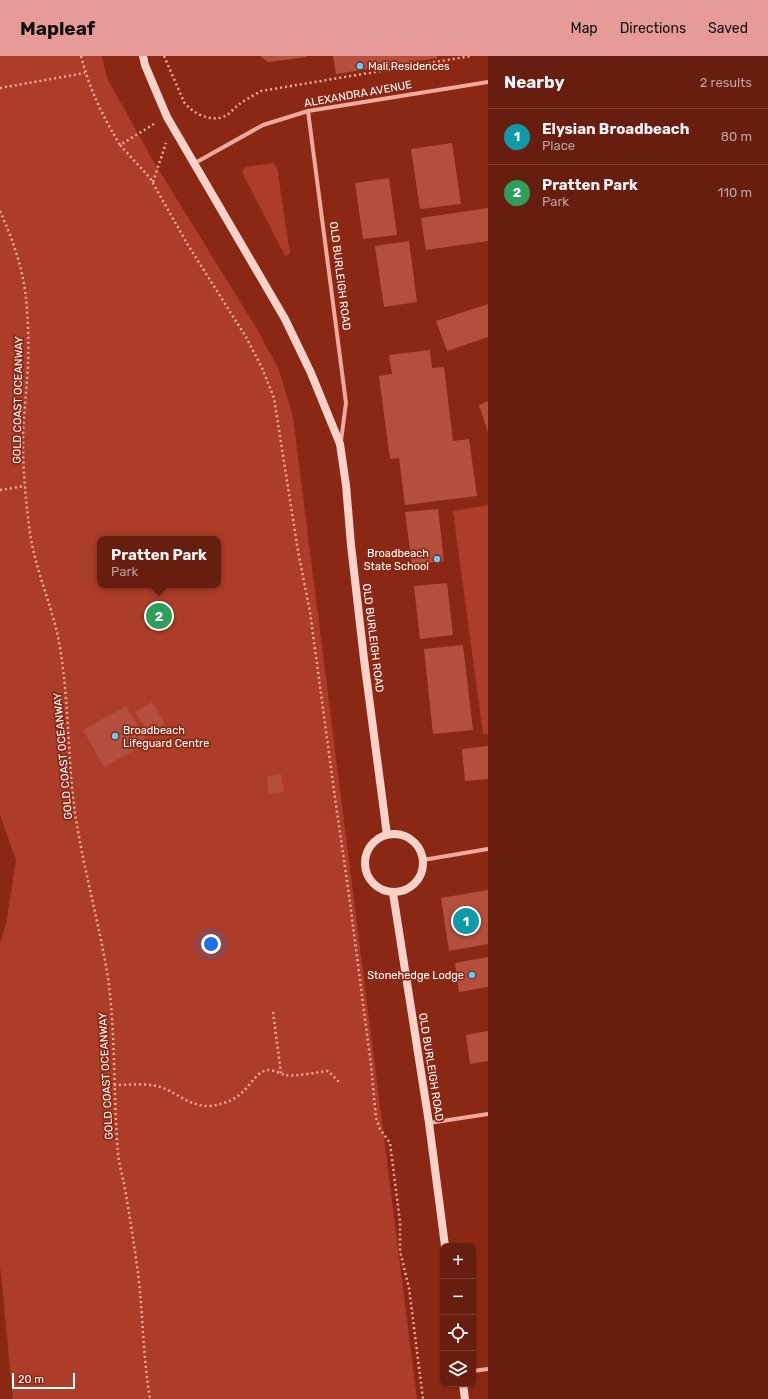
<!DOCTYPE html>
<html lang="en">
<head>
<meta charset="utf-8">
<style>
	:root { --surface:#681e0f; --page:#702b1d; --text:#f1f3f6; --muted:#bda29e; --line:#7b3c2f; --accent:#e69b98 }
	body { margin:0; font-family:Rubik,sans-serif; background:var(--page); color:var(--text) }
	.controls { position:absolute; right:12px; bottom:12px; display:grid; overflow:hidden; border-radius:8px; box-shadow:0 1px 3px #0004 }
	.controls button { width:36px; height:36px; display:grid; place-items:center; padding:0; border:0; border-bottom:1px solid var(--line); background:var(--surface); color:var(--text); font:20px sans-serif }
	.scale { position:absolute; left:12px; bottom:10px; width:63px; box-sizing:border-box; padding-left:4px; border:2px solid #fff; border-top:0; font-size:11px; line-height:14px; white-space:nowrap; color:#fff; -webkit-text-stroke:3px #8b2814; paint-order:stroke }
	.you { position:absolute; left:211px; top:888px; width:14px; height:14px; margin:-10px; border:3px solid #fff; border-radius:50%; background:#1a73e8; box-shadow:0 0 0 6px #1a73e833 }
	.badge { display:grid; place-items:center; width:26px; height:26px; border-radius:50%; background:var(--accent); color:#fff; font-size:13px; font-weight:700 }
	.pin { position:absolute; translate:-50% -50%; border:2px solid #fff; box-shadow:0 1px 4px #0006 }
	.popup { position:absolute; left:97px; top:480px; width:124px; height:52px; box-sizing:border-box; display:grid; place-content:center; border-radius:8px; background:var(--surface); filter:drop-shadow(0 1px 3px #0005); font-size:13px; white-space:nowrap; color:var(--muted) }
	.popup b { font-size:15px; color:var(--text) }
	.popup::after { content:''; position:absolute; left:50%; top:100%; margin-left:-8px; border:8px solid transparent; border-top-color:var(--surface) }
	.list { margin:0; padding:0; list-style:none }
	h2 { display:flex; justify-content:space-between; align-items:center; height:52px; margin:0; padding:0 16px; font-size:17px }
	h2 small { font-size:13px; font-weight:400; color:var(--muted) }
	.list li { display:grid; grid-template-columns:26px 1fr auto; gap:12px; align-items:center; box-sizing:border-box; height:56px; padding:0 16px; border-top:1px solid var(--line) }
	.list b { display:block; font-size:15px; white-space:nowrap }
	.list p { margin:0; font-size:13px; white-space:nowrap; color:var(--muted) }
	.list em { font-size:13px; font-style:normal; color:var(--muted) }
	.icon { flex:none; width:22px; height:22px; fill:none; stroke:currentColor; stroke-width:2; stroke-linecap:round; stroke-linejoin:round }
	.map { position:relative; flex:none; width:488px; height:1343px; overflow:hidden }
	header { display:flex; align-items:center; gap:24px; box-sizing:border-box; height:56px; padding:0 20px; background:var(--accent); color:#111 }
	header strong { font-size:19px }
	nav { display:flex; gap:22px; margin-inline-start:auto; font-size:14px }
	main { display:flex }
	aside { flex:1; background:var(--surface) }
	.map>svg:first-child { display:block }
	.green { fill:#ac3d29; fill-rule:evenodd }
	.building { fill:#b44f3d }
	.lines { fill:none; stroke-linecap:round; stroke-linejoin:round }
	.path { stroke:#f0a99c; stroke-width:2.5; stroke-dasharray:2 3; stroke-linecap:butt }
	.street { stroke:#f0a99c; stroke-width:4 }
	.secondary { stroke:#fbd2ca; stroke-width:8 }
	.poi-dot { fill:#5bccff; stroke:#8b2814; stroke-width:1.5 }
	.labels { text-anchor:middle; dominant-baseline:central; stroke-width:3.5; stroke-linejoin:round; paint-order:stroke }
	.poi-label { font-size:11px; fill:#fff; stroke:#8b2814; text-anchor:start }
	.street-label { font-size:11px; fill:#fff; stroke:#8b2814 }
</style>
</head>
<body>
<header>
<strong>Mapleaf</strong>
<nav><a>Map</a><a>Directions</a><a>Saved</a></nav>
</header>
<main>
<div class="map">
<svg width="488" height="1343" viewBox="0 0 488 1343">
	<rect width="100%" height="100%" fill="#8b2814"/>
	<path class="green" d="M 0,0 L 102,0 L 107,22 L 152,103 L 257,273 L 279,314 L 293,361 L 417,1343 L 13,1343 L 0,1209 L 0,887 L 6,868 L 16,804 L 0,759 ZM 100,483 L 218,483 L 218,529 L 100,529 Z
		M 273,107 L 277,111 L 290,198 L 285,200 L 242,116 L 245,111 Z
		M 488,449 L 488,678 L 483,678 L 453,455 Z"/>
	<path class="building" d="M 260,0 L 307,0 L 307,1 L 268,6 Z
		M 333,0 L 437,0 L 437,2 L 336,18 Z
		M 452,87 L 461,148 L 420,153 L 411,93 Z
		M 389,122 L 397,179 L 363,183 L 355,127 Z
		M 488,152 L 488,185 L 426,194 L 421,162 Z
		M 409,185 L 417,246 L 384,251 L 375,190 Z
		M 488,248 L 488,281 L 447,295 L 436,265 Z
		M 430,294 L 432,312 L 444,311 L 453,385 L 469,383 L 477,440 L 405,449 L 399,402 L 390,403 L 379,320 L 392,318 L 389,299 Z
		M 488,345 L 488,376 L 479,349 Z
		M 438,453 L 444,505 L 412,509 L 405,456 Z
		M 447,527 L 453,579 L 420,583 L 414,530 Z
		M 463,589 L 473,674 L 433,678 L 424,593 Z
		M 152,646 L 165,668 L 149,678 L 135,656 Z
		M 126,650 L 148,687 L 104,711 L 83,674 Z
		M 488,690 L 488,723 L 465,725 L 462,693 Z
		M 281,718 L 284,736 L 269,738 L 267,720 Z
		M 488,834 L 488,888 L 449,895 L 441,842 Z
		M 488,901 L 488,931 L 459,936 L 455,907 Z
		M 488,975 L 488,1005 L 470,1008 L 466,979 Z"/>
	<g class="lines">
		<path class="path" d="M 81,0 C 89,32 103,61 120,89
			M 164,0 L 184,46 C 192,57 211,67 225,60 C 230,58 233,53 237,50 C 244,44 253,40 261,35 L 471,0
			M 0,32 L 85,17
			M 154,68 L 120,89 L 150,122 L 188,189 L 246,281 L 262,312 L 274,342 L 298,495 L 310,556 L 335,742 L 349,839 L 371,1009 L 376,1062 L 380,1073 L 390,1087 L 400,1166 L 400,1195 L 409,1232 L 423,1343
			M 153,126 L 166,87
			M 0,155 C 9,175 17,196 22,218 C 28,243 29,282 28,308 C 27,334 23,360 23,386 C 23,416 26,447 30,477 C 35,511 49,543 57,576 C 69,633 67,692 74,750 C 82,808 99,865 108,922 C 116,980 113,1039 118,1097 C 119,1109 123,1121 125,1133 C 130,1161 134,1189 138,1217 C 143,1259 143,1301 150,1343
			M 0,434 L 25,430
			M 273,956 L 281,1017
			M 114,1029 C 127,1029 143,1027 157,1030 C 176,1035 189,1051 210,1050 C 227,1048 239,1042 249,1029 C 253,1024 257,1019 262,1016 C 270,1011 278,1017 285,1019 C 295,1021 318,1016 328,1015 L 339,1026"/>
		<path class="street" d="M 308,55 L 346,347 L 341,385
			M 195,107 L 263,69 L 308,55 L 488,26
			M 423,804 L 488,793
			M 429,1067 L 488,1058
			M 473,1315 L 488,1313"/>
		<path class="secondary" d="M 143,0 L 145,9 L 167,61 L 285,263 L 311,317 L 340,388 L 346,429 L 351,489 L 364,603 L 387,779
			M365 807a29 29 0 1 1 58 0a29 29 0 1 1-58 0Z
			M 393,837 L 429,1067 L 445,1190
			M 463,1328 L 465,1343"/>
	</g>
	<g class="poi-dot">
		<circle cx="360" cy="10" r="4"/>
		<circle cx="437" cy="503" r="4"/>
		<circle cx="115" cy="680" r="4"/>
		<circle cx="472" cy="919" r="4"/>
	</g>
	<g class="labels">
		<g class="poi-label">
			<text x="368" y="10">Mali Residences</text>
			<text x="429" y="497" text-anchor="end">Broadbeach<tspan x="429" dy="13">State School</tspan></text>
			<text x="123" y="674">Broadbeach<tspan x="123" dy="13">Lifeguard Centre</tspan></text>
			<text x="464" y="919" text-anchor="end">Stonehedge Lodge</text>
		</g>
		<g class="street-label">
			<text transform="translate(358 38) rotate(-10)">ALEXANDRA AVENUE</text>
			<text transform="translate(340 220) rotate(83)">OLD BURLEIGH ROAD</text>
			<text transform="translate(18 344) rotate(-89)">GOLD COAST OCEANWAY</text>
			<text transform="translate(373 582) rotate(83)">OLD BURLEIGH ROAD</text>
			<text transform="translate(63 700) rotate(-95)">GOLD COAST OCEANWAY</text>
			<text transform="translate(431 1011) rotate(81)">OLD BURLEIGH ROAD</text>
			<text transform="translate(106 1020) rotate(-93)">GOLD COAST OCEANWAY</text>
		</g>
	</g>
</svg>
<div class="controls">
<button>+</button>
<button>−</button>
<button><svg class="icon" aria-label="locate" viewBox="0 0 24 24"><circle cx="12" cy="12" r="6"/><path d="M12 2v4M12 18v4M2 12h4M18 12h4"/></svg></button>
<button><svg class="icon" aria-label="layers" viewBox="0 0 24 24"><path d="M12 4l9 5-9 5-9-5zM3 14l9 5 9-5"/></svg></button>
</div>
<div class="scale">20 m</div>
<div class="you"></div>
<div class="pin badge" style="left:466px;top:865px;background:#0f9aa8">1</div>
<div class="pin badge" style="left:159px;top:560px;background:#2e9e5b">2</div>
<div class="popup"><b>Pratten Park</b>Park</div>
</div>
<aside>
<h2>Nearby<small>2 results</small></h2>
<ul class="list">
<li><span class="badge" style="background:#0f9aa8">1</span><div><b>Elysian Broadbeach</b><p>Place</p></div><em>80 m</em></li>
<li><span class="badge" style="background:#2e9e5b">2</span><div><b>Pratten Park</b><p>Park</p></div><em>110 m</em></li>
</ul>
</aside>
</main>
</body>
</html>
